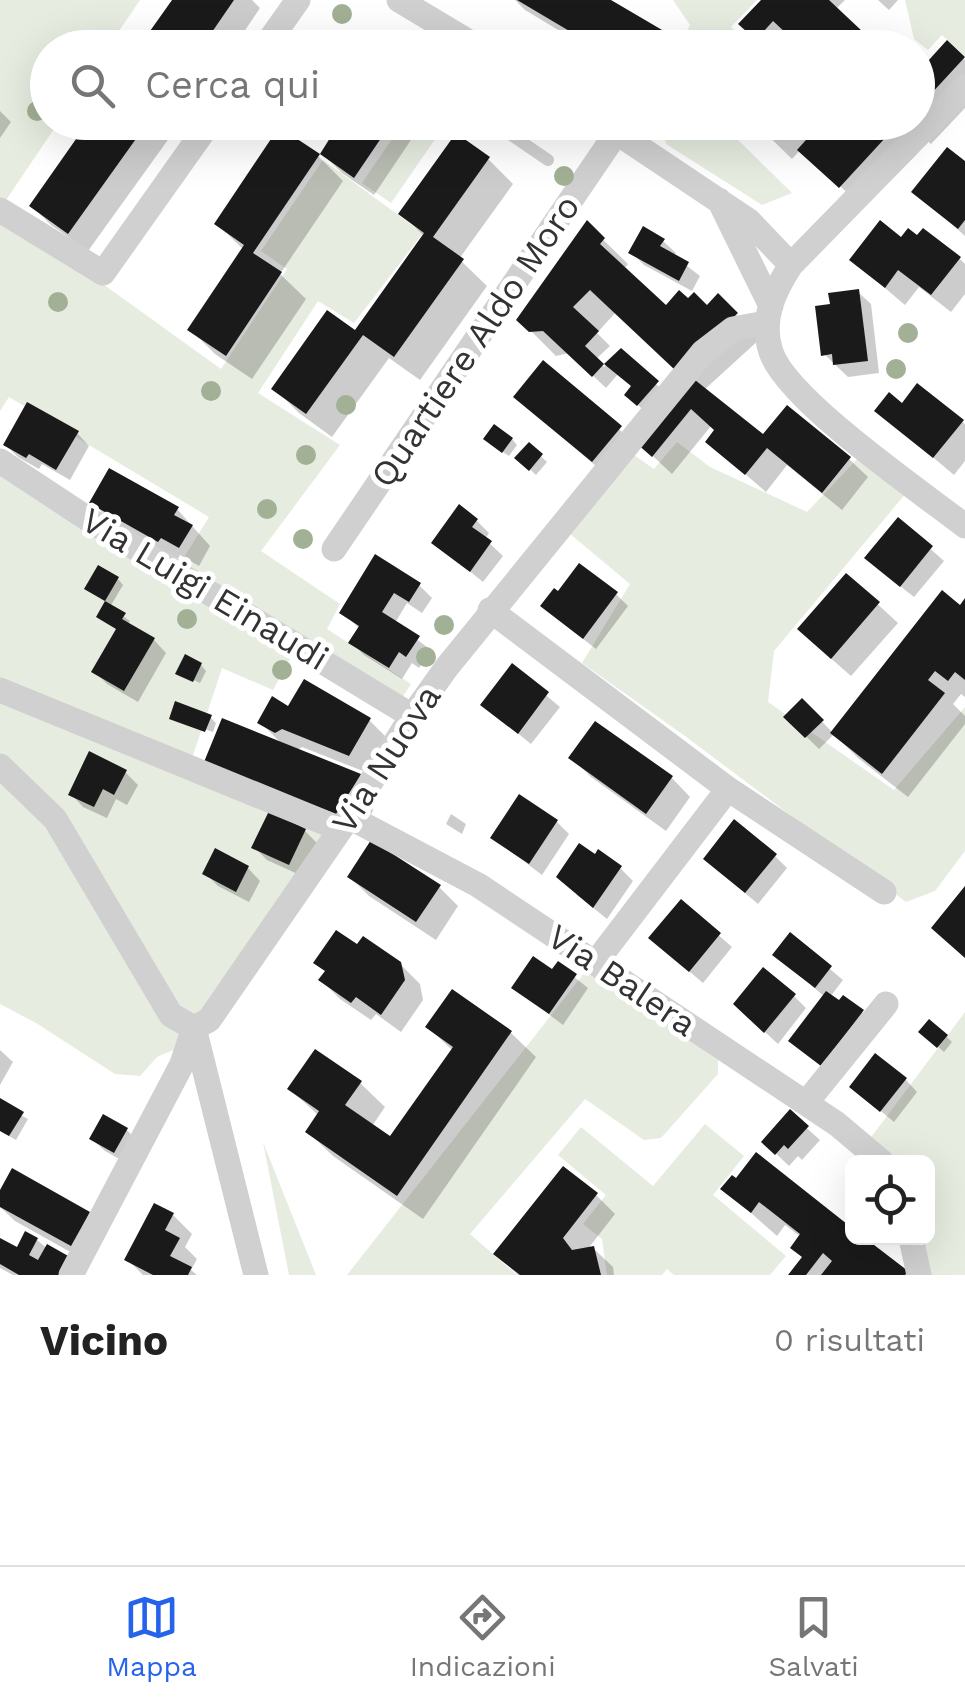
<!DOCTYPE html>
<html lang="it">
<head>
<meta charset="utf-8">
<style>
	:root { --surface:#fff; --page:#f2f2f2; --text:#222; --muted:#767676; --line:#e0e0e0; --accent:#2563eb }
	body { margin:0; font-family:"Work Sans",sans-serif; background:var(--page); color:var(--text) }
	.controls { position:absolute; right:30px; bottom:30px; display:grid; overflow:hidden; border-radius:15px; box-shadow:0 10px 40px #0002 }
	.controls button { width:90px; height:90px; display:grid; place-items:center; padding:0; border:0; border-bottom:2px solid var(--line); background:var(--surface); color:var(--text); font:50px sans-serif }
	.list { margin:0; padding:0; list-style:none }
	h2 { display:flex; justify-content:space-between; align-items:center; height:130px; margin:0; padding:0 40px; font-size:42px }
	h2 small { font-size:32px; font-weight:400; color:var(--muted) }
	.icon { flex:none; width:55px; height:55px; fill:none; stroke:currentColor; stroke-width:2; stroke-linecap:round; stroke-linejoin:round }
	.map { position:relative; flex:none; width:965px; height:1275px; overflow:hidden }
	.search { position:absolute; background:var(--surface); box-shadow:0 10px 40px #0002; left:30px; right:30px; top:30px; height:110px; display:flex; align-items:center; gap:25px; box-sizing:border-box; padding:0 35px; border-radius:55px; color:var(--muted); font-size:38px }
	.sheet { height:290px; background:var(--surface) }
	nav { display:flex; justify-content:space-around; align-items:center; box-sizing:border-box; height:140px; border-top:2px solid var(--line); background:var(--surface); font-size:28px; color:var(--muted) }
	nav a { display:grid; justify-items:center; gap:5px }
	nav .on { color:var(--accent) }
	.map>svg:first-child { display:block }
	.green { fill:#e6ecdf }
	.shadow { fill:#0003 }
	.building { fill:#1a1a1a }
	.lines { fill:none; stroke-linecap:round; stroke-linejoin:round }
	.service { stroke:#d0d0d0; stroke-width:12 }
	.minor { stroke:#d0d0d0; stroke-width:25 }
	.tree { fill:#a2b095 }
	.labels { text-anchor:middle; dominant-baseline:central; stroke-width:10; stroke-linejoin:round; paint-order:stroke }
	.street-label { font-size:35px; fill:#333; stroke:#fff }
</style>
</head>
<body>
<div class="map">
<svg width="965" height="1275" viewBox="0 0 965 1275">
	<rect width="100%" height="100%" fill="#fff"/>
	<path class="green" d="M 0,0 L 140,0 L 108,47 L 48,48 L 48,122 L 58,123 L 0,209 Z
		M 673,0 L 757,0 L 731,27 L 752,47 L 678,47 L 690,25 Z
		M 905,0 L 965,0 L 965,56 L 942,35 L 928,50 L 914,39 Z
		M 403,123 L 425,123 L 440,132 L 391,203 L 362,183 Z
		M 662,123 L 734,123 L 728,130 L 792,193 L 762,205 L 666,144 Z
		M 323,160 L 423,233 L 354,323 L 318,301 L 258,393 L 340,445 L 261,551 L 340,604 L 327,629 L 411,684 L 398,704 L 298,644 L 273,690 L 222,668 L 190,764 L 338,825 L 194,1041 L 157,1057 L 140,1076 L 115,1074 L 36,1023 L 0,1004 L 0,460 L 175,572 L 209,517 L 9,397 L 0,411 L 0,210 L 221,369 L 287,269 L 261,251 Z
		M 677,442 L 710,467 L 807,512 L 863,453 L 907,492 L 774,651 L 768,702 L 894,790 L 965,707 L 965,851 L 935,891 L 906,902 L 685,736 L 582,663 L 630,584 L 569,533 L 634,455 L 654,469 Z
		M 589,967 L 718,1060 L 718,1074 L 661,1138 L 644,1140 L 585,1099 L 470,1234 L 517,1275 L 347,1275 Z
		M 965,1012 L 965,1275 L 920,1275 L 913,1238 L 928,1238 L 928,1162 L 880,1162 L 866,1144 Z
		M 705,1124 L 744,1156 L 713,1195 L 786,1256 L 770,1275 L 674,1275 L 667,1269 L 662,1275 L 607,1275 L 602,1239 L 583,1224 L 606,1195 L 558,1155 L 581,1127 L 653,1186 Z
		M 263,1142 L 316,1275 L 289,1275 Z"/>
	<path class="shadow" d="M 175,0 L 252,0 L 260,8 L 233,48 L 141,48 Z
		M 515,0 L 606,0 L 673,39 L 681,48 L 588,48 L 525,10 Z
		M 764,0 L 845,0 L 796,48 L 766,48 L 742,24 Z
		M 878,0 L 898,0 L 889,10 Z
		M 948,44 L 965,60 L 965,108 L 931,144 L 908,122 L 918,122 L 918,76 Z
		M 0,111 L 11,122 L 0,138 Z
		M 91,122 L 156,122 L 170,137 L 88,251 L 51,225 L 32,206 Z
		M 343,122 L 423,122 L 374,195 L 342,173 L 323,154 Z
		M 754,122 L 892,122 L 915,145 L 860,205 L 801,149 L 792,159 Z
		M 318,156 L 343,181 L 280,274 L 306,299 L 252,379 L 215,354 L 190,329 L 244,250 L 217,224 Z
		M 488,159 L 513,184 L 459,259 L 487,286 L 420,380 L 389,358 L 332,437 L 299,413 L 274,388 L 356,334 L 425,237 L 402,214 Z
		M 965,164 L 965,236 L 914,191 Z
		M 587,224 L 628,264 L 624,269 L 666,309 L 707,308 L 718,296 L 760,339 L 704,390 L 764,438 L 849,459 L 868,477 L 842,510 L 787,465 L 766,492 L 708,442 L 717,431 L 711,426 L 672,474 L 641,445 L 612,480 L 516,397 L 543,364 L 636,444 L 689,381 L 616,312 L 597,333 L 610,346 L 596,359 L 604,367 L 621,352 L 669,396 L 651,417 L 627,395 L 634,387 L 618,374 L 606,388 L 569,353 L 556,356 L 520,320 Z
		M 901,240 L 959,258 L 965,264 L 965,294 L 951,312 L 919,287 L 905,305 L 852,260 Z
		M 663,241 L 676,253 L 674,256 L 700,276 L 692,291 L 644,265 L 631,252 Z
		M 858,292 L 871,304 L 879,373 L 848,377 L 824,354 L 832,306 Z
		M 918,387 L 965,424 L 965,461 L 954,475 L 878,411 L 902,406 Z
		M 77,433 L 89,446 L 70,480 L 42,464 L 39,469 L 18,457 L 6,445 Z
		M 512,439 L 517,445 L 509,456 L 492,445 Z
		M 529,445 L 547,462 L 536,475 L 518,458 Z
		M 92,502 L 177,509 L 210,546 L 199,566 L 180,555 L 178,559 L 111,521 Z
		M 898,520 L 944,561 L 914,597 L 880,570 Z
		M 477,521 L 489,533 L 485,539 L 503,556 L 483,582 L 434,542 Z
		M 376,558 L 419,585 L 432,598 L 422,613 L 407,603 L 395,623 L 431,650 L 419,668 L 412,663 L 402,679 L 364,655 L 352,643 L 360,629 L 342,612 Z
		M 847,576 L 898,623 L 851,676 L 819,648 Z
		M 118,579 L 123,585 L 110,607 L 130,621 L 127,625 L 154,640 L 166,653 L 138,702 L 107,684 L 95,672 L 119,630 L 99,617 L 107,603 L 87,589 Z
		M 616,594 L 628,606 L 596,649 L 556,618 Z
		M 965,602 L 965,697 L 961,694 L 953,704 L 965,716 L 965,724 L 908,797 L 858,758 L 834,734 L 819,749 L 786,717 L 802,701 L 833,733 Z
		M 201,665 L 206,671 L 200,683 L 181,674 Z
		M 512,667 L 560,707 L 531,744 L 483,705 Z
		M 289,709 L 369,720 L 388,739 L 368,773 L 302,747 L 296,751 L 360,776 L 379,795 L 363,835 L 226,780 L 284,746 L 260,722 Z
		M 210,717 L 216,723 L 213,732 L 172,718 Z
		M 596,724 L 672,778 L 690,797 L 666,831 L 591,777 L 572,758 Z
		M 125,772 L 138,785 L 127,805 L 116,799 L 107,818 L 83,807 L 71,794 Z
		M 451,814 L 466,824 L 462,834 L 446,824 Z
		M 557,822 L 569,834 L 542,875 L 493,838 Z
		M 305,831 L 317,843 L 302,876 L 267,860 L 254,847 Z
		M 775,856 L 787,868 L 758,904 L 719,871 Z
		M 248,868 L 260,881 L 249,902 L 218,886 L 205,873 Z
		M 620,868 L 633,881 L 607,919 L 576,894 Z
		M 350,877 L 439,887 L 458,906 L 436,940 L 369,896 Z
		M 681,902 L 732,947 L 703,983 L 664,950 Z
		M 790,936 L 843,980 L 830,997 L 862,1012 L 875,1024 L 835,1077 L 792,1041 L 825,997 L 775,955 Z
		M 358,948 L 400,964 L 420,984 L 423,1000 L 401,1032 L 376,1014 L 371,1020 L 340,999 L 321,980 Z
		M 558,964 L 588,988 L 563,1025 L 514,988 L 552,973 Z
		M 452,992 L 511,1033 L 536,1057 L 423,1219 L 333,1156 L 308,1132 L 319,1116 L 290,1089 L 360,1083 L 385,1107 L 372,1126 L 391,1140 L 453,1051 L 428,1027 Z
		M 794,996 L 806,1008 L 778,1044 L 753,1021 Z
		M 927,1037 L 947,1037 L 952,1042 L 944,1052 Z
		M 0,1050 L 13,1062 L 0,1085 Z
		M 905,1079 L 917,1092 L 894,1122 L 852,1087 Z
		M 0,1104 L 28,1119 L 16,1140 L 0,1131 Z
		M 790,1113 L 820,1140 L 802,1160 L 798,1156 L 789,1166 L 764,1142 Z
		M 104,1117 L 127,1130 L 139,1143 L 128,1164 L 105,1151 L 92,1139 Z
		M 756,1156 L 852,1231 L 852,1238 L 861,1238 L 908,1275 L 791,1275 L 804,1258 L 801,1237 L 785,1225 L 777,1236 L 724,1189 L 736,1181 Z
		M 0,1195 L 88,1214 L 107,1233 L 90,1263 L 15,1221 L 0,1207 Z
		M 596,1195 L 615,1214 L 587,1250 L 593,1248 L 613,1267 L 614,1275 L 518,1275 L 497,1254 Z
		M 173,1215 L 192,1234 L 185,1247 L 197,1259 L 191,1270 L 197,1275 L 143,1275 L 127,1259 Z
		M 0,1240 L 18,1250 L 37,1240 L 79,1275 L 13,1275 L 0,1268 Z"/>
	<path class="building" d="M 172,0 L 234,0 L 201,48 L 138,48 Z
		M 517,0 L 611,0 L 674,37 L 668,48 L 598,48 Z
		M 761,0 L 829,0 L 880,48 L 802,48 L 773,21 L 756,40 L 738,24 Z
		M 947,40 L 965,57 L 918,108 L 918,72 Z
		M 88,122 L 148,122 L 68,234 L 29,206 Z
		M 340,122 L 392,122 L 354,178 L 320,154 Z
		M 822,122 L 896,122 L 898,124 L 839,188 L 797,150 Z
		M 279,127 L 320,154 L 253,253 L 282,272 L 226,356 L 187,330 L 244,245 L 214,224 Z
		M 456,133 L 490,157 L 433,237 L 464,259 L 394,357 L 363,335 L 306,414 L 271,389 L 327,310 L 355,330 L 424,233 L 398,214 Z
		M 947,147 L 965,161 L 965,220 L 958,229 L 911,192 Z
		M 587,220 L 605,238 L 600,244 L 666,305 L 679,290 L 688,298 L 694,292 L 707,305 L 718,293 L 738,313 L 675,370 L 590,290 L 573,307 L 599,331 L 585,346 L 604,364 L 592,377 L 543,331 L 529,332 L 516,320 Z
		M 880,220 L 901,237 L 908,228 L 917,235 L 923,228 L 961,257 L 931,295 L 898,270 L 885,288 L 849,260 Z
		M 643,226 L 665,239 L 660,246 L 689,262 L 679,281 L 628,253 Z
		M 859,289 L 868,361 L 833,365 L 832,354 L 821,356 L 815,306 L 830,304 L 828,293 Z
		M 621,348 L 659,381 L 637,406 L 624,395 L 631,386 L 604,364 Z
		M 543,360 L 622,426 L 592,462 L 513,397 Z
		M 690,376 L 763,434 L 787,405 L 851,457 L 822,493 L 767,448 L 745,475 L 705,442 L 714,430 L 691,409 L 652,457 L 635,442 Z
		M 917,383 L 964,420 L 933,458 L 874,411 L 889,392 L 902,403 Z
		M 27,402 L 79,431 L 56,470 L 29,454 L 26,458 L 3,445 Z
		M 494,424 L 513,438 L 502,453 L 483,439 Z
		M 529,442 L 543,454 L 529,471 L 514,458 Z
		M 109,468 L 179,507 L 174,515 L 193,525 L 179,548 L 161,538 L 158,542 L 89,503 Z
		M 459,504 L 478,519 L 472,527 L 492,541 L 470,572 L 431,543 Z
		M 898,517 L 933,546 L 900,587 L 864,558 Z
		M 375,554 L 421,583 L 409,602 L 394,593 L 382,612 L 420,636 L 406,657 L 399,652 L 389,668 L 348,643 L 359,626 L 339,613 Z
		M 579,563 L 618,592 L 583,639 L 540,606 L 554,588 L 558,591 Z
		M 98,565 L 119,577 L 105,601 L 84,589 Z
		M 846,573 L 880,602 L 831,659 L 797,629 Z
		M 942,590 L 960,605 L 965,598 L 965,680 L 955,672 L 948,681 L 935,671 L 928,680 L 945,693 L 882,774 L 830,733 Z
		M 105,601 L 126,613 L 122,619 L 155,638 L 124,691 L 91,672 L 116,629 L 96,617 Z
		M 185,654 L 202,663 L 193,682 L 175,674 Z
		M 512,663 L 549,692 L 518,734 L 480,705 Z
		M 304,679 L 371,718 L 349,756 L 282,729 L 275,733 L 257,723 L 272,696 L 288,706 Z
		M 802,698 L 824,720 L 805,738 L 783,717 Z
		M 175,701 L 212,715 L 205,732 L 169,719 Z
		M 222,718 L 361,774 L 344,817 L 204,762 Z
		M 595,721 L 673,776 L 646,814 L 568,758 Z
		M 89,751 L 127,770 L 114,795 L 103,789 L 94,807 L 68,795 Z
		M 519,794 L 558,820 L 529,864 L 490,838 Z
		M 269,811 L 306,829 L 289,865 L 251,848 Z
		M 734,819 L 777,854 L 745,893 L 703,859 Z
		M 371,840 L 441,885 L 416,922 L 347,877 Z
		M 579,843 L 595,854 L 598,849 L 622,866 L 593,908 L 556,877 Z
		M 215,848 L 249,866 L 236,892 L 202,874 Z
		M 965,886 L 965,958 L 931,928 Z
		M 681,899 L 721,933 L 689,972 L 648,938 Z
		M 336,930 L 357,944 L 363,936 L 401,962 L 405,980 L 381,1015 L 356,997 L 351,1003 L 318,980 L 325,971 L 313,963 Z
		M 790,932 L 832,966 L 815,988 L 772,955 Z
		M 533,956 L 552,969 L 558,961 L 577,974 L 549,1014 L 511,988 Z
		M 763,967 L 796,994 L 764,1033 L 733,1004 Z
		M 452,989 L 512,1031 L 397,1196 L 305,1132 L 319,1111 L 287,1089 L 315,1049 L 362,1081 L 345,1105 L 390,1136 L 453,1047 L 425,1027 Z
		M 826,991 L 839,1000 L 843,995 L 864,1010 L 821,1066 L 788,1041 Z
		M 929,1019 L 948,1035 L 937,1048 L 918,1032 Z
		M 875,1053 L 907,1078 L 880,1112 L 849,1087 Z
		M 0,1098 L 24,1112 L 9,1136 L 0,1131 Z
		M 790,1109 L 809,1126 L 788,1149 L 784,1145 L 775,1155 L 761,1142 Z
		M 103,1114 L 128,1128 L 114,1153 L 89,1139 Z
		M 756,1152 L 852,1228 L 852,1238 L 865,1238 L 908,1271 L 905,1275 L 821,1275 L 832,1261 L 823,1253 L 806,1275 L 788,1275 L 802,1257 L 790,1248 L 800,1234 L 759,1202 L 751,1213 L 720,1189 L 732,1175 L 736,1178 Z
		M 563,1166 L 598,1193 L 563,1238 L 572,1250 L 594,1246 L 601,1275 L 520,1275 L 493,1254 Z
		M 12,1168 L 90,1212 L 71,1246 L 0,1207 L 0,1190 Z
		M 154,1203 L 174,1213 L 165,1230 L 180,1238 L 170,1256 L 192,1267 L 188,1275 L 153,1275 L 124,1260 Z
		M 25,1231 L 38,1238 L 29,1255 L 38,1260 L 47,1244 L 70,1257 L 60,1275 L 19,1275 L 0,1264 L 0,1238 L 17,1247 Z"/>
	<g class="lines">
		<path class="service" d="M 370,40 L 381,48
			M 492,122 L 548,160"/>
		<path class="minor" d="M 399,0 L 479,48
			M 264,48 L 298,0
			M 965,87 L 791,265 C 774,291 760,320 771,352 C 787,400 921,492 965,526
			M 601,122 L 749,221 L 791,265
			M 719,200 L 771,306
			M 0,210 L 103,273 L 210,122
			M 0,461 L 88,519 L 412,716
			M 334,549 L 617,132
			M 490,610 L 728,789 L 884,892
			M 0,690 L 340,829
			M 0,766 L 55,819 L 171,1015 L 194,1028
			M 349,817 L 478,885 L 837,1124 L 882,1162
			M 596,962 L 728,789
			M 194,1028 L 209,1020 L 349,817 L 412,716 L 447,667 L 703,352 L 733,329 L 766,323
			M 194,1028 L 256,1275
			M 806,1103 L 886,1004
			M 911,1238 L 919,1275
			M 71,1275 L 182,1064 L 194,1028"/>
	</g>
	<g class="tree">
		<circle cx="342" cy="14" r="10"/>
		<circle cx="37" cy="111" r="10"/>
		<circle cx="564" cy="176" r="10"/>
		<circle cx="58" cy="302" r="10"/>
		<circle cx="908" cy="333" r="10"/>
		<circle cx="896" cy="369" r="10"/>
		<circle cx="211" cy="391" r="10"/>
		<circle cx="346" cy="405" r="10"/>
		<circle cx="306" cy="455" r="10"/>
		<circle cx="267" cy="509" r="10"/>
		<circle cx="303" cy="539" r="10"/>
		<circle cx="187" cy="619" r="10"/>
		<circle cx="444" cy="625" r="10"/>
		<circle cx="426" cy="657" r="10"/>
		<circle cx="282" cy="670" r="10"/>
	</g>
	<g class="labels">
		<g class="street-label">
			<text transform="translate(475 341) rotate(-56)">Quartiere Aldo Moro</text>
			<text transform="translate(205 589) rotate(31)">Via Luigi Einaudi</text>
			<text transform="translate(386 759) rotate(-57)">Via Nuova</text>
			<text transform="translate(622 980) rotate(34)">Via Balera</text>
		</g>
	</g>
</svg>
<div class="controls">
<button><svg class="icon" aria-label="locate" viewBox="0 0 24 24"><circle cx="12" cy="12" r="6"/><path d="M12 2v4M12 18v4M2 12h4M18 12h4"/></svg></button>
</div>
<div class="search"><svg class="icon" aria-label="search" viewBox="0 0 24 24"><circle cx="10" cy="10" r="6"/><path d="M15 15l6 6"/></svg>Cerca qui</div>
</div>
<section class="sheet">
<h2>Vicino<small>0 risultati</small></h2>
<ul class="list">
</ul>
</section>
<nav>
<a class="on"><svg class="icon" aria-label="map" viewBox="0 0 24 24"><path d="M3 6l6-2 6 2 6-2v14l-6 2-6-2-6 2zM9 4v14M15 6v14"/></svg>Mappa</a>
<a><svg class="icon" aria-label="directions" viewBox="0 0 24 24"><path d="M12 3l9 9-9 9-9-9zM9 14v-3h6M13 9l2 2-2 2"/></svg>Indicazioni</a>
<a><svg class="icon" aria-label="saved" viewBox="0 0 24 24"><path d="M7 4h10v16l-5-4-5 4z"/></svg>Salvati</a>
</nav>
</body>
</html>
